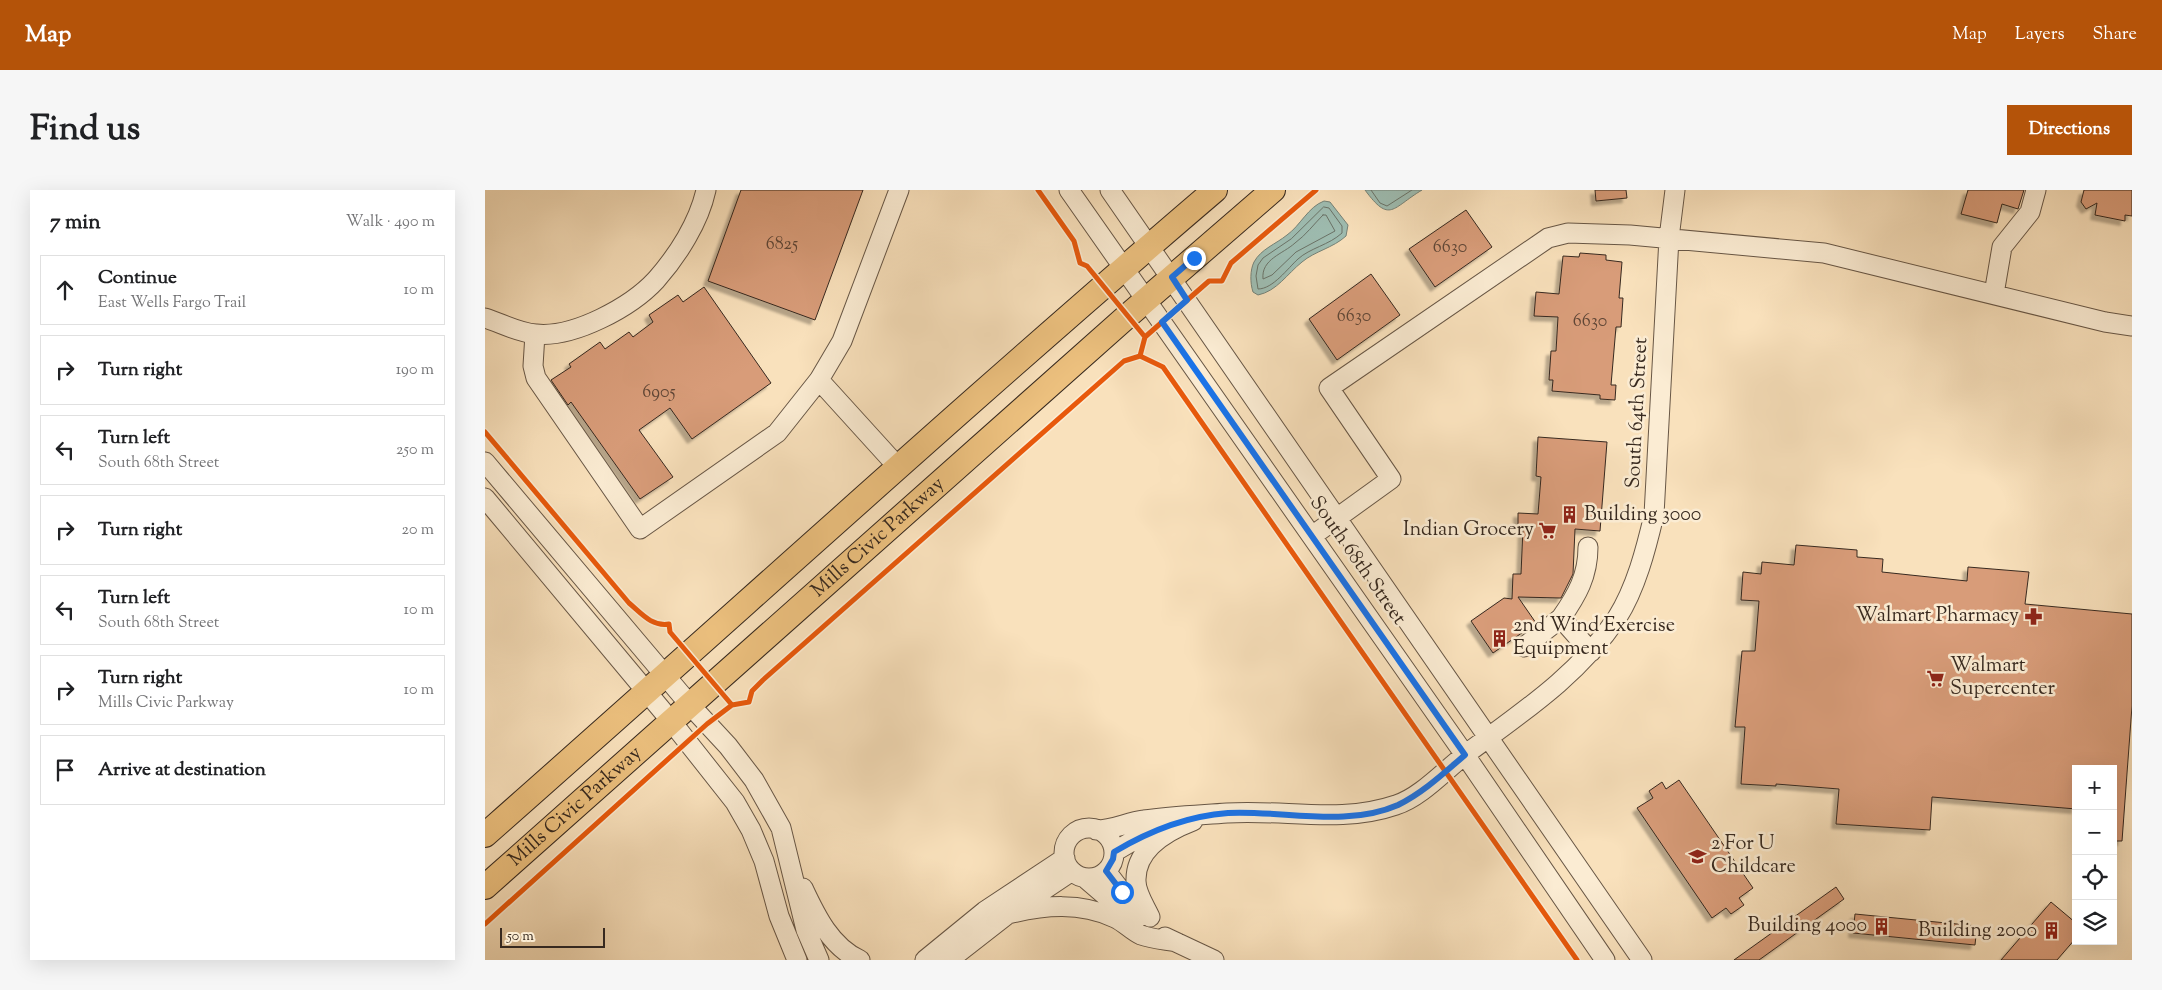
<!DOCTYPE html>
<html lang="en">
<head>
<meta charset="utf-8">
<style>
	:root { --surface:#fff; --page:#f6f6f6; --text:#202124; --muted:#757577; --line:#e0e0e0; --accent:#b45309 }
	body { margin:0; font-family:"Sorts Mill Goudy",serif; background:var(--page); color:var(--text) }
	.controls { position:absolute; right:15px; bottom:15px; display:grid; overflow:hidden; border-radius:0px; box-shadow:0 5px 20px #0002 }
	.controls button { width:45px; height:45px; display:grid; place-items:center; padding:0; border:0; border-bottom:1px solid var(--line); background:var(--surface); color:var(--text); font:25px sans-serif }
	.scale { position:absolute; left:15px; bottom:12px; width:105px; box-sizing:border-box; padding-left:5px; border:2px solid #37291f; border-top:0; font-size:14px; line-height:18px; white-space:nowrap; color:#37291f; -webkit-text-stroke:4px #fbecd3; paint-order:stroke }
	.stop { position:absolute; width:15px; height:15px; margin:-11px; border:4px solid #1a73e8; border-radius:50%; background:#fff }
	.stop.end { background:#1a73e8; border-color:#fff; box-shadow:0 1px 5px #0008 }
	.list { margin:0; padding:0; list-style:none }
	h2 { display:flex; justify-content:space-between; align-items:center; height:65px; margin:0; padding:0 20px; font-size:21px }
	h2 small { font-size:16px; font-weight:400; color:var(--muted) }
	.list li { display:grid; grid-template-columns:32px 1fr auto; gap:15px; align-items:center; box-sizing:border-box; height:70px; margin:0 10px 10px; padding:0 10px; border:1px solid var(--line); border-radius:0px }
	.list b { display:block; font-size:19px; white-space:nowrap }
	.list p { margin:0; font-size:16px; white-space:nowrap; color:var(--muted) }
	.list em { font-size:16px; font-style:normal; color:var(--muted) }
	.icon { flex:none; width:28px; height:28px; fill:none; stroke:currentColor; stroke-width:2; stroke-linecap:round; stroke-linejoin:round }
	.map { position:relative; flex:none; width:1647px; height:770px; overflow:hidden; border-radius:0px }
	header { display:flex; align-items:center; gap:30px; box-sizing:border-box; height:70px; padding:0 25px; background:var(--accent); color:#fff }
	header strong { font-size:24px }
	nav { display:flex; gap:28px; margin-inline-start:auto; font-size:18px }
	.intro { display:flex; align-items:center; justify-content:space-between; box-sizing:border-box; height:120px; padding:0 30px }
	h1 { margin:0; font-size:35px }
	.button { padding:12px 22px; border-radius:0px; background:var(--accent); color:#fff; font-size:18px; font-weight:700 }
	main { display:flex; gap:30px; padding:0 30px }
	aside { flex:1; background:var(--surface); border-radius:0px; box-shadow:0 5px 20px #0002 }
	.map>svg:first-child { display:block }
	.water { fill:#9ebdb2; stroke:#758277 }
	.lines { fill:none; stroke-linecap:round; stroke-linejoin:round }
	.shore { stroke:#6a7368; stroke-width:1 }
	.building { fill:#d89c79; stroke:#37291f; filter:url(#shadow) }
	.minor-casing { stroke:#685746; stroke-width:21 }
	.major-casing { stroke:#37291f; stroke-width:26 }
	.minor { stroke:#fbecd3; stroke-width:19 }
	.major { stroke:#ecc07e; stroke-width:24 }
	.cycleway-casing { stroke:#fbecd3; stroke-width:8 }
	.cycleway { stroke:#e8590c; stroke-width:5 }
	.route { stroke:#1a73e8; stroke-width:6 }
	.labels { text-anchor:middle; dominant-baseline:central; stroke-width:5; stroke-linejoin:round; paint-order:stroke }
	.number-label { font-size:18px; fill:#5f4636 }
	.street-label { font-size:20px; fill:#37291f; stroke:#fbecd3 }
	.poi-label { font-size:20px; fill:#37291f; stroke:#fbecd3; text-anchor:start }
</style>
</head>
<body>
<header>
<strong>Map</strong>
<nav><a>Map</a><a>Layers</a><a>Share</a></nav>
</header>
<div class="intro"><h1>Find us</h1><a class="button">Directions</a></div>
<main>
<aside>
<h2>7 min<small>Walk · 490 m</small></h2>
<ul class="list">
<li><svg class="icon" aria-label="ahead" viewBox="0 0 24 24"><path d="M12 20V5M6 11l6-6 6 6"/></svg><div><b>Continue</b><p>East Wells Fargo Trail</p></div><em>10 m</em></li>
<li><svg class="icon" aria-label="right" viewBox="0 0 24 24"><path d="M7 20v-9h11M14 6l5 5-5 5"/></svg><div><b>Turn right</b></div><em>190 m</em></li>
<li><svg class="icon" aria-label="left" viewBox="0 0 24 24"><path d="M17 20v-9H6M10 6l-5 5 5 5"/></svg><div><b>Turn left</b><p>South 68th Street</p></div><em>250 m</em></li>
<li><svg class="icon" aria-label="right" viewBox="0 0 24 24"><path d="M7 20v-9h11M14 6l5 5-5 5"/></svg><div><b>Turn right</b></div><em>20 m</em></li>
<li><svg class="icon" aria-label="left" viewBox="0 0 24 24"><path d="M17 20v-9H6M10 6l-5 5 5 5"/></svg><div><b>Turn left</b><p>South 68th Street</p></div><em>10 m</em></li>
<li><svg class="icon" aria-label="right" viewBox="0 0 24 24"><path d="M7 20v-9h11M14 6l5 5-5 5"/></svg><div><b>Turn right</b><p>Mills Civic Parkway</p></div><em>10 m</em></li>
<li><svg class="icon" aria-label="arrive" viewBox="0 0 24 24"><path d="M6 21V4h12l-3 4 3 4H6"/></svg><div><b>Arrive at destination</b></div></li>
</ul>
</aside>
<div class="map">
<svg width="1647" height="770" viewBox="0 0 1647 770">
	<defs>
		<filter id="shadow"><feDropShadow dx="-4.5" dy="4.5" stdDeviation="1" flood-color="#0004"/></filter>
	</defs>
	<rect width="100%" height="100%" fill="#f9e1bc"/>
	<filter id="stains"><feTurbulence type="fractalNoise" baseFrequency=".004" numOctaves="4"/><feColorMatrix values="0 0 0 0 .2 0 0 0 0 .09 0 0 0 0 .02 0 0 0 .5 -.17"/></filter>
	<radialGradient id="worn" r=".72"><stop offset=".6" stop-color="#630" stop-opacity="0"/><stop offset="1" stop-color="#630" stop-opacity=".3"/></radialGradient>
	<path class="water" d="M 880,0 L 937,0 C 907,18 905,34 880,0 Z
		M 839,11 L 845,12 L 863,35 L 861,46 C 848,58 830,61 817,72 C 802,84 792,101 773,105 L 768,102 C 765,93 765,80 769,72 C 776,59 791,54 802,45 C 815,36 823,17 839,11 Z"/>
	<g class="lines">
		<path class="shore" d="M 886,0 L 895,13 L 902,16 L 927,0
			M 839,17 L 844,18 L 857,36 L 857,43 C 844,55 825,58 813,69 C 803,78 788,99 773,99 L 771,86 L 773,75 L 778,68 L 806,49 Z
			M 838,25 L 841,25 L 850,41 L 811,62 L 787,85 L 778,89 C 776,69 798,64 810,53 C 821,45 829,34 838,25 Z"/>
	</g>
	<path class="building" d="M 256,0 L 378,0 L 330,130 L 223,91 Z
		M 1110,0 L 1141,0 L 1142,8 L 1111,11 Z
		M 1483,0 L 1539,0 L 1533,19 L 1517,14 L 1512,33 L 1476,24 Z
		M 1599,0 L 1647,0 L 1647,26 L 1640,25 L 1640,31 L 1610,25 L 1612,13 L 1601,19 L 1596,12 Z
		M 981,20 L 1007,57 L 950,97 L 924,59 Z
		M 1095,63 L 1121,65 L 1121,70 L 1137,72 L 1134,108 L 1138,108 L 1136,137 L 1131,137 L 1126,195 L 1131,195 L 1130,210 L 1115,209 L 1115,205 L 1067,201 L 1068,190 L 1064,190 L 1066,161 L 1071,161 L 1073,127 L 1049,126 L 1051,102 L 1074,104 L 1078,66 L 1094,67 Z
		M 886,84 L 915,125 L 852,170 L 824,129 Z
		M 219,97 L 286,193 L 207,249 L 185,218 L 154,240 L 188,287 L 155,309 L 86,212 L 83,215 L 66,190 L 86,177 L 84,174 L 115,152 L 120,159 L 144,142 L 148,147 L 168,132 L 164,125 L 193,105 L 198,112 Z
		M 1053,247 L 1122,252 L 1115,341 L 1090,339 L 1088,384 L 1076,408 L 1033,407 L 1051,433 L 1008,463 L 986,431 L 1019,408 L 1027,409 L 1028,384 L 1036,384 L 1038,338 L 1033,338 L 1033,323 L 1053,324 L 1056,287 L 1051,286 Z
		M 1311,355 L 1372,360 L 1372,367 L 1398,369 L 1397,382 L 1482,391 L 1483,377 L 1544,382 L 1540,414 L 1647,424 L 1647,516 L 1637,651 L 1628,651 L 1628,579 L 1591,579 L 1591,619 L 1447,607 L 1445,640 L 1351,634 L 1354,599 L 1291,594 L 1291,596 L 1256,594 L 1260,537 L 1250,537 L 1257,461 L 1270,461 L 1274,411 L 1256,410 L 1258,382 L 1276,384 L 1277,372 L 1309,375 Z
		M 1194,590 L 1268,698 L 1254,708 L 1259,715 L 1246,724 L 1241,718 L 1227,728 L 1152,618 L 1168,608 L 1164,601 L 1177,592 L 1181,599 Z
		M 1351,697 L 1359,709 L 1274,770 L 1249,770 Z
		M 1566,712 L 1591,733 L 1591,748 L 1572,770 L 1516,770 Z
		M 1370,724 L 1492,736 L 1490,755 L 1368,743 Z"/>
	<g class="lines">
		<defs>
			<path id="minor" d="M 584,0 L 980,565 L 1120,770
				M 625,0 L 1157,770
				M 1509,104 L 1517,57 L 1545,22 L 1551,0
				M 0,128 C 16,133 34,143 51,144 C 89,148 146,117 171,90 C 193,65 214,32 221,0
				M 50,144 L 48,176 L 51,188 L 155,339 L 292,243 L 334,190 L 357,151 L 414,0
				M 334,190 L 413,277
				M 0,272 L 205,515 L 243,556 L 269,590 L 296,638 L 321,740 L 334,770
				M 0,308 L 186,531 L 250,612 L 266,640 L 279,671 L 294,726 L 312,770
				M 827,346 L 906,289 L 844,198 L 1063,48 L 1083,43 L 1145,45 L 1339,63 L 1620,132 L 1647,136
				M 1103,357 C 1103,386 1092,405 1076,428 L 1106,462
				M 1039,457 L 1076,428
				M579 663a25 25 0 1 1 50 0a25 25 0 1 1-50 0Z
				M 611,640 C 629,640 642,632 659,630 C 686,626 715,625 742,623 C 799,619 856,634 911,615 C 936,607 960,580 981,564 C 1036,523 1093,486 1132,428 C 1151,398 1161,359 1169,325 L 1184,48 L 1190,0
				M 629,662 L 661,643 L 684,636
				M 621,681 L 637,702 L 655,718
				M 600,688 L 650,731
				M 318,698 C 331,726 346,757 375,770
				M 523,724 C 560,715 595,712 630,728 C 639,732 647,741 656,745 C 667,749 680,750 691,752
				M 665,727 C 660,716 651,703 651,691 C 650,659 682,641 708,631
				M 680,747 L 729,770
				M 440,770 L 500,721 L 580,668
				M 464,770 L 523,724 L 587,681"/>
			<g id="major">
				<path d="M 0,645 C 244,430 483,211 730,0"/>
				<path id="s1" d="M 0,697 L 639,129 L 788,0"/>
			</g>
		</defs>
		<use href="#minor" class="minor-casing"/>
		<use href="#major" class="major-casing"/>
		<use href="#minor" class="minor"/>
		<use href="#major" class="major"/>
		<defs>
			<path id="cycleway" d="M 553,0 L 589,51 L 595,73 L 602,76 L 660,147
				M 655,166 L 660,147 L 724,91 L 737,91 L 746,73 L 831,0
				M 0,242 L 144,413 C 156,423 167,437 184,434 L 185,442 L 247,515
				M 0,734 L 222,534 L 247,515 L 264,512 L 267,501 L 278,490 L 639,171 L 655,166 L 678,177 L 1092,770"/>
		</defs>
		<use href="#cycleway" class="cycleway-casing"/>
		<use href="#cycleway" class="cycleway"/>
	</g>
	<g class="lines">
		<path class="route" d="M 637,702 L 621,681 L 628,669 L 629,662 C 664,641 702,626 743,623 C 798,620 861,638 913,615 C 938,603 960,582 980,565 L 677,132 L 702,110 L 687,87 L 709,68"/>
	</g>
	<defs>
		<symbol id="building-bare" viewBox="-9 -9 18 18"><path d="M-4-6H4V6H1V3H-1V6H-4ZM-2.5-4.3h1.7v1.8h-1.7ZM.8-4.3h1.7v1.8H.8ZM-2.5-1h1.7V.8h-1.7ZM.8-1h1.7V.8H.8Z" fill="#8f2418" stroke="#fbecd3" stroke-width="2.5" paint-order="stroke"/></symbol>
		<symbol id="supermarket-bare" viewBox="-9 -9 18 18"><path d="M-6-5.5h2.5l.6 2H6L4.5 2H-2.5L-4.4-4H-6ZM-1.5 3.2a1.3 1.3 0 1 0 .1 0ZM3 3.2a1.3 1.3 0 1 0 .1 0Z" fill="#8f2418" stroke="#fbecd3" stroke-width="2.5" paint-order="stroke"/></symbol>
		<symbol id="pharmacy-bare" viewBox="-9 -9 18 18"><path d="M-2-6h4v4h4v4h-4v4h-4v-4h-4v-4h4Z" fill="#8f2418" stroke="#fbecd3" stroke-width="2.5" paint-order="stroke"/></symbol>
		<symbol id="school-bare" viewBox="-9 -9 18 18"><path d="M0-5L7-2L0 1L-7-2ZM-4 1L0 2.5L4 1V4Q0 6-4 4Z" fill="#8f2418" stroke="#fbecd3" stroke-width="2.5" paint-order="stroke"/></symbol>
	</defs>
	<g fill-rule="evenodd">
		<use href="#building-bare" x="1072" y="312" width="25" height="25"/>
		<use href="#supermarket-bare" x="1050" y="328" width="25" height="25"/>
		<use href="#pharmacy-bare" x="1536" y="414" width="25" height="25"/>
		<use href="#building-bare" x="1002" y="436" width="25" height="25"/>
		<use href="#supermarket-bare" x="1438" y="476" width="25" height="25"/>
		<use href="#school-bare" x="1200" y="654" width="25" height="25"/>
		<use href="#building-bare" x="1384" y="724" width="25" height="25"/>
		<use href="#building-bare" x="1554" y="728" width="25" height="25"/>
	</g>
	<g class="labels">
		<g class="number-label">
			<text x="297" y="55">6825</text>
			<text x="965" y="58">6630</text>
			<text x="869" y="127">6630</text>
			<text x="1105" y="132">6630</text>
			<text x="174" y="203">6905</text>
		</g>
		<g class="street-label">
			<text transform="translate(1153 223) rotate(-87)">South 64th Street</text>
			<text stroke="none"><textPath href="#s1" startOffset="526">Mills Civic Parkway</textPath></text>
			<text transform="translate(872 371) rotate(55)">South 68th Street</text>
			<text stroke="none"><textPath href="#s1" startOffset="121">Mills Civic Parkway</textPath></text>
		</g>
		<g class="poi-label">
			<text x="1099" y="325">Building 3000</text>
			<text x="1049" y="340" text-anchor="end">Indian Grocery</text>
			<text x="1534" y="426" text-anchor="end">Walmart Pharmacy</text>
			<text x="1028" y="436">2nd Wind Exercise<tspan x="1028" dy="23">Equipment</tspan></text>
			<text x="1465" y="476">Walmart<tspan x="1465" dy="23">Supercenter</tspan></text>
			<text x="1226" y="654">2 For U<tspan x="1226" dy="23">Childcare</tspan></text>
			<text x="1382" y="736" text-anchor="end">Building 4000</text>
			<text x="1552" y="741" text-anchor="end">Building 2000</text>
		</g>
	</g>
	<rect width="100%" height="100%" filter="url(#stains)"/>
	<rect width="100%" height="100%" fill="url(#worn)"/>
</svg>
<div class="controls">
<button>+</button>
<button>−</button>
<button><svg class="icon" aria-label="locate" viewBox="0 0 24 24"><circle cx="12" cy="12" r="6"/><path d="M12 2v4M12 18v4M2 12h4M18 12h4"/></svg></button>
<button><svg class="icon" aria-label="layers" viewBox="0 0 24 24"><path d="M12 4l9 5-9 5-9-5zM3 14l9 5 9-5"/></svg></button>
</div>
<div class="scale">50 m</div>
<div class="stop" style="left:637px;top:702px"></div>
<div class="stop end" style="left:709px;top:68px"></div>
</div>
</main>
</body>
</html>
